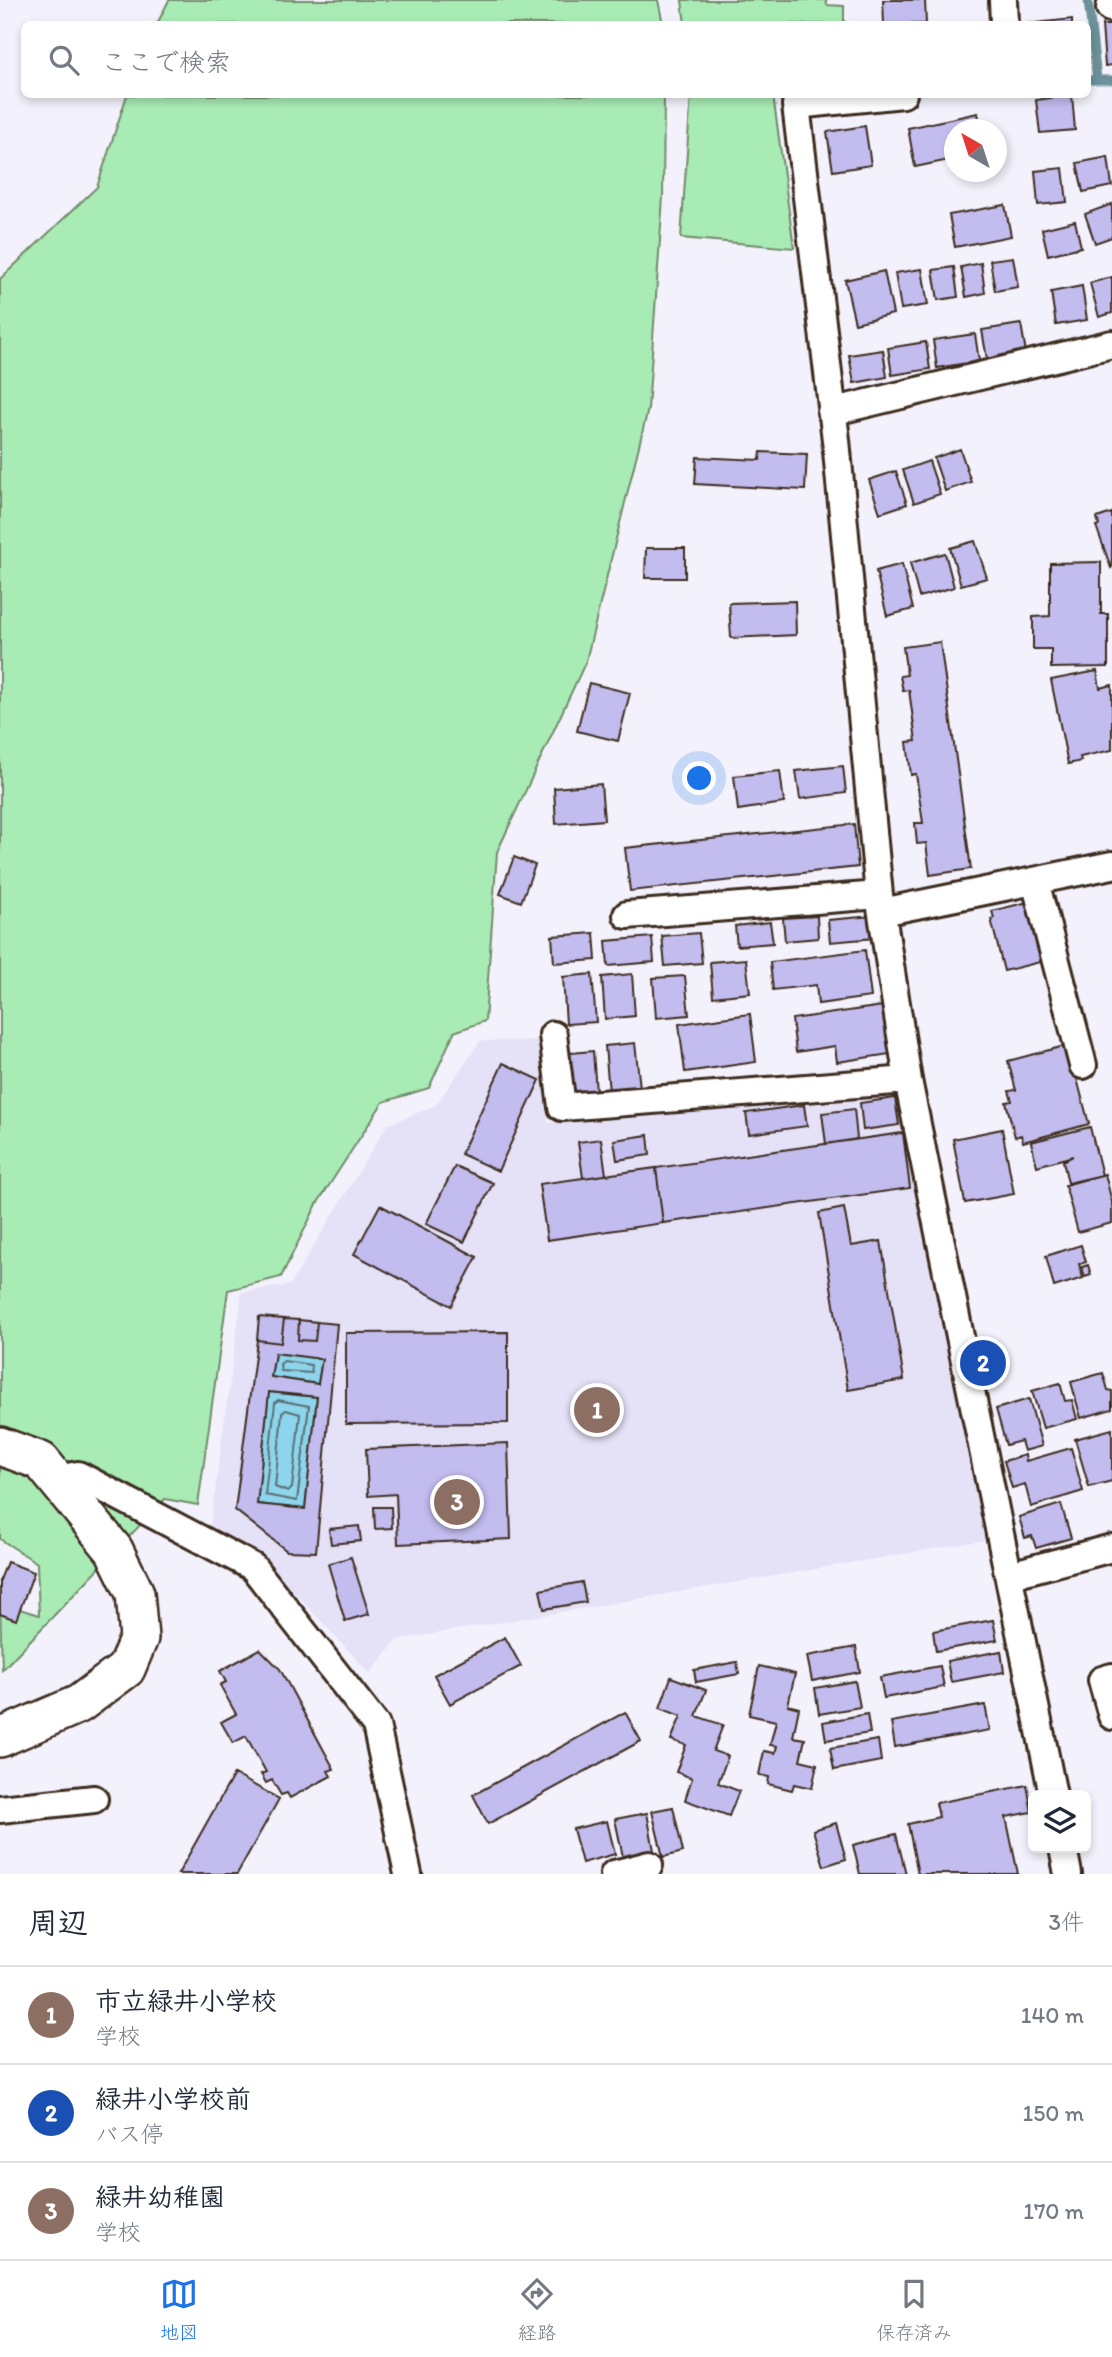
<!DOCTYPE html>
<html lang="ja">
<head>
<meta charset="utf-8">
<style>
	:root { --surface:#fff; --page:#f2f2f3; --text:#1f2937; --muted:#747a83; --line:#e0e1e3; --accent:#1a73e8 }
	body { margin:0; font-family:Itim,"Klee One",sans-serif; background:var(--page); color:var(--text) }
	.controls { position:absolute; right:21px; bottom:21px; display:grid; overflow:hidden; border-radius:10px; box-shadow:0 4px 10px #0003 }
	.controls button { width:63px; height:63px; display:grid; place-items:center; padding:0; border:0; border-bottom:2px solid var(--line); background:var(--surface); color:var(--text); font:35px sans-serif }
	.compass { position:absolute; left:944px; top:119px; width:63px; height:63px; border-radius:50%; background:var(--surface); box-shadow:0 4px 10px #0003; rotate:321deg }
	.you { position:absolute; left:700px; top:779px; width:24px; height:24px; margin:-18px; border:5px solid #fff; border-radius:50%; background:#1a73e8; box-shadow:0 0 0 10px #1a73e833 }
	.badge { display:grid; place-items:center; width:46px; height:46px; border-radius:50%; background:var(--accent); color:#fff; font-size:23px; font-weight:700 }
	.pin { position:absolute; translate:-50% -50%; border:4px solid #fff; box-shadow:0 2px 7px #0006 }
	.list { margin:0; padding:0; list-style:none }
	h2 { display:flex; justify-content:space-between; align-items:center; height:91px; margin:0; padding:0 28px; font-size:30px }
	h2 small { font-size:23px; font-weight:400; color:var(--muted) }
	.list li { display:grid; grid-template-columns:46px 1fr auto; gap:21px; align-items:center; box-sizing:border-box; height:98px; padding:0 28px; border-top:2px solid var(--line) }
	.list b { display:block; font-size:26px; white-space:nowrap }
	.list p { margin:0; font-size:23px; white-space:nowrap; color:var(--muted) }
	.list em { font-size:23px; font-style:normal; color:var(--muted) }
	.icon { flex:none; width:38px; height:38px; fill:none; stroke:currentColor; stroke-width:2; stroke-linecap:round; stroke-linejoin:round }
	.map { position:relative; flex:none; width:1112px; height:1874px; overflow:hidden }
	.search { position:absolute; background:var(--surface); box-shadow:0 4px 10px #0003; left:21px; right:21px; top:21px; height:77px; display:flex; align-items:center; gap:18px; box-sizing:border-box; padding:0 24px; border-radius:10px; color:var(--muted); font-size:26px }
	.sheet { height:385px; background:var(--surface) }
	nav { display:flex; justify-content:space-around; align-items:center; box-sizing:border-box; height:98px; border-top:2px solid var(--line); background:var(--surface); font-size:19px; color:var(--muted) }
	nav a { display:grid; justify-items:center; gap:4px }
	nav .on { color:var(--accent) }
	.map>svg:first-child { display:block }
	.built { fill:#e5e2f8 }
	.green { fill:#a9ebb5; stroke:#728a6a; stroke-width:2 }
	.water { fill:#8cd5ed; stroke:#6c919a; stroke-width:2 }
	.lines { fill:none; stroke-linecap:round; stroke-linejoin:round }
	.shore { stroke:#5b6e71; stroke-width:2 }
	.stream { stroke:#6c919a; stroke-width:9 }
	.building { fill:#c3bdef; stroke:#3b2a1e; stroke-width:2; fill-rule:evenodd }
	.street-casing { stroke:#3b2a1e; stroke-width:32 }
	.secondary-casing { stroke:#3b2a1e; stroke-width:42 }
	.street { stroke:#fff; stroke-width:26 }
	.secondary { stroke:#fff; stroke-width:37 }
</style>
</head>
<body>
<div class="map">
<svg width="1112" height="1874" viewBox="0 0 1112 1874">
	<rect width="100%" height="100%" fill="#f3f2fc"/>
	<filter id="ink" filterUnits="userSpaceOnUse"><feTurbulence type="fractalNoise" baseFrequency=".0143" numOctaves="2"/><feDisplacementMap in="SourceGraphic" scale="14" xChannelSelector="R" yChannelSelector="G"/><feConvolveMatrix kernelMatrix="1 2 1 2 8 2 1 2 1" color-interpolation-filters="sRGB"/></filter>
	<g filter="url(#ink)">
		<path class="built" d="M 545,1040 L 548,1123 L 881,1093 L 900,1108 L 998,1538 L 397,1640 L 370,1674 L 257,1552 L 210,1527 L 242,1292 L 290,1285 L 387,1125 L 436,1105 L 480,1041 Z"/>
		<path class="green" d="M 169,0 L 658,0 L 663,24 L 157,24 Z
			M 682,0 L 826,0 L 827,5 L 844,6 L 844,24 L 685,24 Z
			M 127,95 L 664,95 L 663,197 L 648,409 L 586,661 L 497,852 L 485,1021 L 454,1032 L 429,1088 L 383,1102 L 317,1204 L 281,1277 L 228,1290 L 198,1505 L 165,1499 L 2,1670 L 0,1603 L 39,1615 L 37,1563 L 0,1539 L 0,279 L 97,187 Z
			M 691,95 L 773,95 L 794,248 L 681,238 Z"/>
		<path class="water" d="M 275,1353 L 322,1359 L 318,1384 L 271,1377 Z
			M 269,1392 L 317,1397 L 305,1509 L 257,1504 Z"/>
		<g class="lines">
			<path class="shore" d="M 284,1361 L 311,1365 L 312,1373 L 281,1371 L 280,1364 Z
				M 278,1400 L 309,1406 L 297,1501 L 265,1495 L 275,1403 Z
				M 286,1410 L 300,1414 L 292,1488 L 288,1492 L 275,1487 L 282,1413 Z"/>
			<path class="stream" d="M 1088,0 L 1097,79
				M 1088,80 L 1112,80"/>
		</g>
		<path class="building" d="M 883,0 L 925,0 L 926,24 L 884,24 Z
			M 1072,19 L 1072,24 L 1026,24 Z
			M 1102,25 L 1112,25 L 1112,65 L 1105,66 Z
			M 1072,95 L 1075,130 L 1040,133 L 1036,100 Z
			M 978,113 L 981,130 L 954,130 L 954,159 L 915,167 L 908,128 Z
			M 865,126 L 871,165 L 833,171 L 827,132 Z
			M 1108,157 L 1112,186 L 1083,192 L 1077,163 Z
			M 1063,168 L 1067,202 L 1038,205 L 1035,171 Z
			M 1112,204 L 1112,237 L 1095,243 L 1085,214 Z
			M 1005,205 L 1011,236 L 955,247 L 949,215 Z
			M 1075,221 L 1081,247 L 1048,255 L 1042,229 Z
			M 1013,257 L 1018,287 L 995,291 L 990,260 Z
			M 981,263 L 985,293 L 966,297 L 961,267 Z
			M 954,267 L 958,297 L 938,300 L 933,270 Z
			M 922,269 L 928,305 L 901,309 L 895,273 Z
			M 884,271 L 893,314 L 855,323 L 845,280 Z
			M 1112,277 L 1112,313 L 1099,317 L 1090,283 Z
			M 1082,286 L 1087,320 L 1056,325 L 1051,292 Z
			M 1021,324 L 1026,353 L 987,359 L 982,330 Z
			M 975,334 L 979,361 L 937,368 L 933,340 Z
			M 926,342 L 930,369 L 892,375 L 888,348 Z
			M 883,350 L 887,377 L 854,383 L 849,355 Z
			M 960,449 L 971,482 L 945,491 L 934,458 Z
			M 761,452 L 807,454 L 805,490 L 695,484 L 697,457 L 760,460 Z
			M 929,461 L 940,494 L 914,503 L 903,470 Z
			M 896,471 L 907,504 L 880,513 L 869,480 Z
			M 1112,513 L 1112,567 L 1111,568 L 1096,526 L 1099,525 L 1097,518 Z
			M 975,541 L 987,578 L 961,585 L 950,548 Z
			M 646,548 L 685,548 L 685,578 L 645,578 Z
			M 945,553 L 954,587 L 919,597 L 910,563 Z
			M 1101,562 L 1101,614 L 1108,614 L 1108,667 L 1051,668 L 1051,649 L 1033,649 L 1033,617 L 1050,616 L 1050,563 Z
			M 902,564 L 913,609 L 887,616 L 876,571 Z
			M 795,601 L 796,635 L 731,638 L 729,603 Z
			M 940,642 L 971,869 L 930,875 L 926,843 L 917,844 L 915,823 L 923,823 L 916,774 L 911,775 L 907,742 L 916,741 L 909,690 L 903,691 L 900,676 L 907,675 L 903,647 Z
			M 1097,671 L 1100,688 L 1112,685 L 1112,750 L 1080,757 L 1081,761 L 1068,764 L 1051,680 Z
			M 589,683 L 630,693 L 618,741 L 577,731 Z
			M 843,766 L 846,793 L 800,799 L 796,771 Z
			M 780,771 L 784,803 L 738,810 L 734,776 Z
			M 601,784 L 604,820 L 556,824 L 554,788 Z
			M 854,824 L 858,867 L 630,891 L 625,848 Z
			M 514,857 L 535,865 L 521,902 L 500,894 Z
			M 1028,902 L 1044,961 L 1004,971 L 991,919 L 994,918 L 992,911 Z
			M 817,916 L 818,938 L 785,941 L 783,918 Z
			M 873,916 L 875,938 L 830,942 L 828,920 Z
			M 770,922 L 773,943 L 737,946 L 735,926 Z
			M 594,933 L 596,960 L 554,963 L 552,936 Z
			M 699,933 L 702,963 L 665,966 L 662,936 Z
			M 652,937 L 654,962 L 608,966 L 606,941 Z
			M 865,950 L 871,997 L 818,1004 L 816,985 L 773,990 L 770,962 Z
			M 746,959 L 750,993 L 713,997 L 710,962 Z
			M 592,974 L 596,1022 L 566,1024 L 563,977 Z
			M 632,974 L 635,1016 L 605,1019 L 602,977 Z
			M 685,976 L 689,1015 L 656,1018 L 653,978 Z
			M 883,1006 L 890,1054 L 837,1062 L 835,1046 L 796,1052 L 792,1019 Z
			M 750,1014 L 756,1062 L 685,1072 L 679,1024 Z
			M 635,1043 L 640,1088 L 609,1092 L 605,1046 Z
			M 1068,1045 L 1089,1124 L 1023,1142 L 1021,1135 L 1015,1137 L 1006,1102 L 1012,1101 L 1009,1091 L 1016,1090 L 1008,1061 Z
			M 593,1051 L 596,1092 L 573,1094 L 570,1053 Z
			M 503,1063 L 540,1080 L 498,1171 L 461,1154 Z
			M 895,1098 L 899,1125 L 863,1130 L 860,1103 Z
			M 804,1105 L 807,1126 L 749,1134 L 746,1113 Z
			M 854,1109 L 857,1139 L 826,1144 L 822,1113 Z
			M 1090,1127 L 1102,1175 L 1068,1183 L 1063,1161 L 1073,1156 L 1037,1166 L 1031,1142 Z
			M 1002,1129 L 1014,1194 L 965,1203 L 953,1139 Z
			M 903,1133 L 910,1188 L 663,1223 L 656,1168 Z
			M 648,1135 L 650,1155 L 617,1160 L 614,1140 Z
			M 601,1139 L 606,1175 L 583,1178 L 578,1142 Z
			M 455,1166 L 493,1183 L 464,1242 L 426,1224 Z
			M 656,1168 L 663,1223 L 547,1240 L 539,1184 Z
			M 1105,1174 L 1112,1202 L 1112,1223 L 1078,1232 L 1065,1185 Z
			M 380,1205 L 477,1257 L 451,1306 L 354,1254 Z
			M 844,1208 L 851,1246 L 881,1241 L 904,1380 L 848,1390 L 819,1213 Z
			M 1081,1245 L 1086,1262 L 1079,1264 L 1083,1278 L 1054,1287 L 1046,1256 Z
			M 1088,1265 L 1091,1275 L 1085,1277 L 1082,1267 Z
			M 259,1317 L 284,1319 L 281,1343 L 257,1340 Z
			M 284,1319 L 299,1320 L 298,1340 L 315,1341 L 317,1322 L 337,1324 L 316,1552 L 287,1551 L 235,1510 L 257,1340 L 281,1343 ZM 275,1353 L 322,1359 L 318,1384 L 271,1377 ZM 269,1392 L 317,1397 L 305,1509 L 257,1504 Z
			M 299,1320 L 317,1322 L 315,1341 L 298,1340 Z
			M 508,1332 L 508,1423 L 346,1424 L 346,1333 Z
			M 1103,1373 L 1108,1390 L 1112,1391 L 1112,1409 L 1081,1418 L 1071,1382 Z
			M 1060,1383 L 1065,1401 L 1072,1400 L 1077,1419 L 1043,1428 L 1032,1391 Z
			M 1029,1399 L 1042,1446 L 1024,1451 L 1021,1441 L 1006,1445 L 996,1409 Z
			M 1112,1429 L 1112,1481 L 1089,1487 L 1075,1439 Z
			M 508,1443 L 511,1539 L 398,1544 L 396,1494 L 368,1496 L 366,1449 Z
			M 1071,1448 L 1083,1491 L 1031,1507 L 1025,1484 L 1012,1488 L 1004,1461 L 1025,1455 L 1026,1461 Z
			M 1061,1504 L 1071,1538 L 1036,1548 L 1032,1536 L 1025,1538 L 1019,1517 Z
			M 374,1507 L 391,1507 L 392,1528 L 375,1529 Z
			M 359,1526 L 361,1541 L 331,1544 L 329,1529 Z
			M 351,1557 L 369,1614 L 345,1621 L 328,1564 Z
			M 7,1562 L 34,1572 L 16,1620 L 0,1614 L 0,1580 Z
			M 582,1582 L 586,1602 L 544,1609 L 540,1590 Z
			M 993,1620 L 997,1640 L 936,1651 L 933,1631 Z
			M 505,1637 L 521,1666 L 450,1704 L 434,1675 Z
			M 856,1647 L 860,1672 L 812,1681 L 807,1656 Z
			M 260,1649 L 280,1669 L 334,1769 L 328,1771 L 331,1776 L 290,1798 L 287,1793 L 281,1795 L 272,1780 L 266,1783 L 261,1774 L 266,1772 L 246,1736 L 233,1743 L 221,1722 L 236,1714 L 220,1685 L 226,1682 L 220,1671 Z
			M 1001,1651 L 1004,1672 L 951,1682 L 947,1661 Z
			M 737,1662 L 739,1674 L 696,1682 L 694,1670 Z
			M 759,1666 L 795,1674 L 788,1705 L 799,1708 L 793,1737 L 805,1739 L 800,1760 L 817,1764 L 812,1788 L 794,1784 L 792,1790 L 768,1784 L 769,1777 L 759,1775 L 764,1751 L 775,1753 L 777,1746 L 770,1745 L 776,1721 L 749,1715 Z
			M 940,1666 L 944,1687 L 884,1698 L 880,1677 Z
			M 671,1677 L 706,1690 L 696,1716 L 723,1725 L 713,1751 L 728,1756 L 718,1783 L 739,1791 L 729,1816 L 685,1800 L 692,1778 L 676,1772 L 686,1745 L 671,1740 L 681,1716 L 660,1708 Z
			M 855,1681 L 860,1707 L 819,1714 L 815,1688 Z
			M 985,1705 L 990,1730 L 895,1747 L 891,1722 Z
			M 625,1712 L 641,1741 L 488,1824 L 473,1795 Z
			M 867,1714 L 870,1733 L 826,1740 L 823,1722 Z
			M 878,1740 L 881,1761 L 834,1770 L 830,1748 Z
			M 234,1774 L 279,1799 L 237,1874 L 178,1874 Z
			M 1027,1785 L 1032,1812 L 1006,1817 L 1018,1874 L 918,1874 L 908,1824 L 939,1817 L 936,1803 Z
			M 673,1807 L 683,1852 L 663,1857 L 652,1811 Z
			M 647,1813 L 654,1851 L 623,1857 L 615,1819 Z
			M 607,1821 L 615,1854 L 582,1863 L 573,1829 Z
			M 836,1823 L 846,1859 L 824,1866 L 813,1830 Z
			M 896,1834 L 906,1874 L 860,1874 L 853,1845 Z"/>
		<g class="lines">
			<defs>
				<path id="street" d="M 1003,0 L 1004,24
					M 1110,8 L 1112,8
					M 903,94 L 796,105 L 836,440 L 879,895 L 908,1080 L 1053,1795
					M 831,412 L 1112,344
					M 1035,881 L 1083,1065
					M 882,912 L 1112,865
					M 627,915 L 879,895
					M 553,1035 L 562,1107 L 908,1080
					M 58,1479 L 78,1475 L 253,1567 L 376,1725 L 408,1874
					M 1010,1575 L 1112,1548
					M 1112,1677 L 1102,1680 L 1112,1716
					M 0,1809 L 94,1799
					M 1063,1848 L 1068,1874
					M 614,1874 L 649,1865"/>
				<path id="secondary" d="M 0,1446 L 41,1461 L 114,1550 L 135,1593 L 139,1638 L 126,1669 L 79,1704 L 0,1738"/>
			</defs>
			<use href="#street" class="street-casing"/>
			<use href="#secondary" class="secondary-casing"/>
			<use href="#street" class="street"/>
			<use href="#secondary" class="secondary"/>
		</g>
	</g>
</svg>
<div class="controls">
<button><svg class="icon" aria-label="layers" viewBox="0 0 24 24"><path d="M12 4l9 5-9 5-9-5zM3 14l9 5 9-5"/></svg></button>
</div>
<svg class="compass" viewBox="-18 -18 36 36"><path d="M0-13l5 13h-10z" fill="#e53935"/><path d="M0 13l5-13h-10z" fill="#747a83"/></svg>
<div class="you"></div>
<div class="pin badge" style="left:597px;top:1410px;background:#8d6e63">1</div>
<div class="pin badge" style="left:983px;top:1363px;background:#1a4fb4">2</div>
<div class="pin badge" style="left:457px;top:1502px;background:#8d6e63">3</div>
<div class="search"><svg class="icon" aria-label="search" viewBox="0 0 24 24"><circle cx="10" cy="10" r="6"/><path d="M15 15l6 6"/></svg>ここで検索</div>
</div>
<section class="sheet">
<h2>周辺<small>3件</small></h2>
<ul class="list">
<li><span class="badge" style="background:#8d6e63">1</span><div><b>市立緑井小学校</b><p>学校</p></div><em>140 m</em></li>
<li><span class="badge" style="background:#1a4fb4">2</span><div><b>緑井小学校前</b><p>バス停</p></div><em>150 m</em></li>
<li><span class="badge" style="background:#8d6e63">3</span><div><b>緑井幼稚園</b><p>学校</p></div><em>170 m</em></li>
</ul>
</section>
<nav>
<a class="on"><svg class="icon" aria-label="map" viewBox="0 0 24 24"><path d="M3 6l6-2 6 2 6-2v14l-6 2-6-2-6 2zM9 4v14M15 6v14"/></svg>地図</a>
<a><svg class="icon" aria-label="directions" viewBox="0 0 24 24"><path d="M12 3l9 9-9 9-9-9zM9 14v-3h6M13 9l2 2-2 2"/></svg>経路</a>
<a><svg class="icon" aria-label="saved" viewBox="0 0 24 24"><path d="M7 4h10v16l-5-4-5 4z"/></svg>保存済み</a>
</nav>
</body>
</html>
